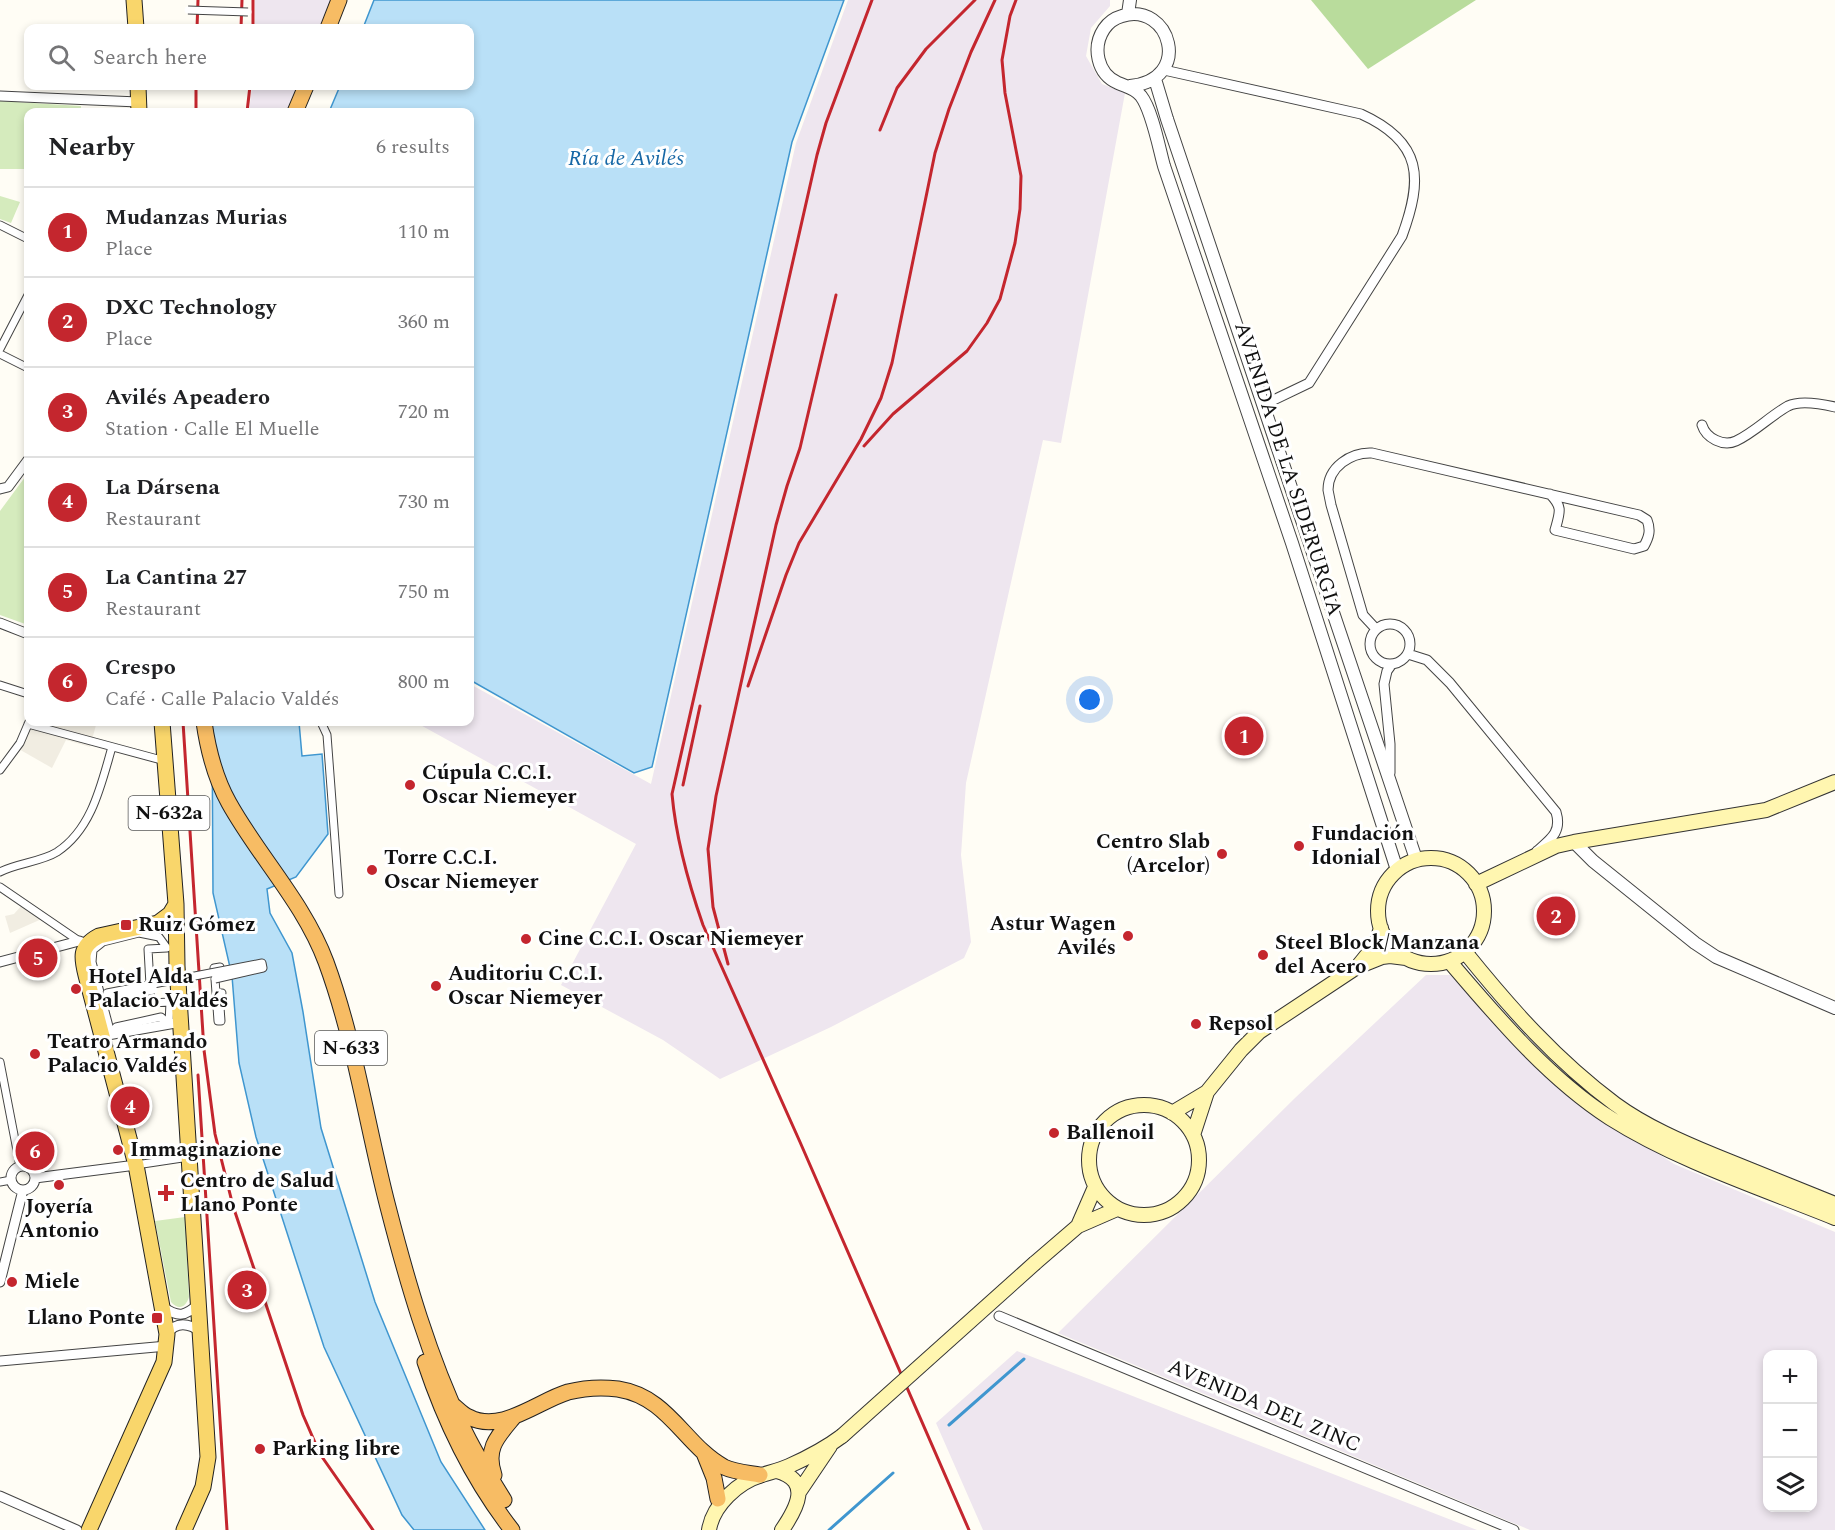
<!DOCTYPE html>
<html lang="en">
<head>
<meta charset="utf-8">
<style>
	:root { --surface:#fff; --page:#f6f6f6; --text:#202124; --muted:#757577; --line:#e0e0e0; --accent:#c4262e }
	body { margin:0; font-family:Spectral,serif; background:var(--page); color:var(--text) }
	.controls { position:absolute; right:18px; bottom:18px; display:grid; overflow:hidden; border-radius:12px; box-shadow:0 3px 9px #0003 }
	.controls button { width:54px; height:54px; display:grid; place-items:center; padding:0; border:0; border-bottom:2px solid var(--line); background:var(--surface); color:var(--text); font:30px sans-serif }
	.you { position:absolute; left:1090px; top:700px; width:21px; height:21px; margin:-15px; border:4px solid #fff; border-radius:50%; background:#1a73e8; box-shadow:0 0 0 9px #1a73e833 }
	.badge { display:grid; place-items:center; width:39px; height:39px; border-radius:50%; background:var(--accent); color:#fff; font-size:20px; font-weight:700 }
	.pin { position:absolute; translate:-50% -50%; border:3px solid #fff; box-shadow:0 2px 6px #0006 }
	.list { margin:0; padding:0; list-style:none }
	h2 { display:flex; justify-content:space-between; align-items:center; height:78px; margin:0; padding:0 24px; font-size:26px }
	h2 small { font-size:20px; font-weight:400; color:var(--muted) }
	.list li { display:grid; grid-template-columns:39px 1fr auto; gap:18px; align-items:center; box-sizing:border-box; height:90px; padding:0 24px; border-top:2px solid var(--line) }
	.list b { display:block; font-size:22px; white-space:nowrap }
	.list p { margin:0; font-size:20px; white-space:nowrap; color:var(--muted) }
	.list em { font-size:20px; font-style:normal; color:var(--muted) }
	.icon { flex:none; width:33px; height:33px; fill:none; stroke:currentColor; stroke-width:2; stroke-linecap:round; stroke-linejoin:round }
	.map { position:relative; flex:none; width:1835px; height:1530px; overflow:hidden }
	.search { position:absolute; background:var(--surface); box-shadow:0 3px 9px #0003; left:24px; top:24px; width:450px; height:66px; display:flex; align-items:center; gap:15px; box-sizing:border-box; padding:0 21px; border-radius:12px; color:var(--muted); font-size:22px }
	.panel { position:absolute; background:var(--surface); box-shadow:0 3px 9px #0003; left:24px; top:108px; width:450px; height:618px; border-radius:12px }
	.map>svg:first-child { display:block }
	.industrial { fill:#eee6ef; fill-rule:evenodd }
	.green { fill:#d5ebbd }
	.forest { fill:#b9dc9c }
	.plaza { fill:#f1ede2 }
	.water { fill:#b9e0f7; stroke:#3f96cf; stroke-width:1.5 }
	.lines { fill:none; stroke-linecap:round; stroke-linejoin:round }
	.stream { stroke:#3f96cf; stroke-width:3 }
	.pedestrian-casing { stroke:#444; stroke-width:9 }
	.minor-casing { stroke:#444; stroke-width:11 }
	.tertiary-casing { stroke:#444; stroke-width:14 }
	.secondary-casing { stroke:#333; stroke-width:16 }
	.primary-casing { stroke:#222; stroke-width:17 }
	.trunk-casing { stroke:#222; stroke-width:17 }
	.pedestrian { stroke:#fff; stroke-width:7 }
	.minor { stroke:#fff; stroke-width:9 }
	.tertiary { stroke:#fff; stroke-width:12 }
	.secondary { stroke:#fff6b0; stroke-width:14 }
	.primary { stroke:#f9d66b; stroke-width:15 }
	.trunk { stroke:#f7bc64; stroke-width:15 }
	.rail { stroke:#c4262e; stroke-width:3 }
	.pedestrian-bridge-casing { stroke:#444; stroke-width:9; stroke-linecap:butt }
	.secondary-bridge-casing { stroke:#333; stroke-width:16; stroke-linecap:butt }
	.pedestrian-bridge { stroke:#fff; stroke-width:7 }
	.secondary-bridge { stroke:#fff6b0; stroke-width:14 }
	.poi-dot { fill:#c4262e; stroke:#fff; stroke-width:2 }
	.labels { text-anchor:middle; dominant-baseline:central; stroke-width:6; stroke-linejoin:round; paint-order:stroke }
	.shield { fill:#fff; stroke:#585858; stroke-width:1.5 }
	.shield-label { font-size:20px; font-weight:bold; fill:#111 }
	.street-label { font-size:21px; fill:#111; stroke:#fff }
	.poi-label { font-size:21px; font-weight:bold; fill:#111; stroke:#fff; text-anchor:start }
	.water-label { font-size:22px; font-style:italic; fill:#1768a6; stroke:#fff }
</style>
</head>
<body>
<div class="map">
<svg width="1835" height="1530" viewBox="0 0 1835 1530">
	<rect width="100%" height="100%" fill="#fffdf5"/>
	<path class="industrial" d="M 255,0 L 346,0 L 335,28 L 255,28 Z
		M 848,0 L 1110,0 L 1110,6 L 1091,28 L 1086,56 L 1102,84 L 1125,93 L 1061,443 L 1043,440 L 966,783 L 961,855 L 971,942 L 964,958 L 831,1027 L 720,1079 L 663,1040 L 561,985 L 636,844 L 415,722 L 470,722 L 470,684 L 651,784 L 796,143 Z
		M 252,86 L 312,86 L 301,112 L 249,112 Z
		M 1426,975 L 1450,975 L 1559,1089 L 1674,1164 L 1835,1232 L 1835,1530 L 1530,1530 L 1058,1333 L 1295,1098 ZM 1768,1354 L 1812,1354 L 1812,1508 L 1768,1508 Z
		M 1017,1351 L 1477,1530 L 983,1530 L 936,1423 Z"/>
	<path class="green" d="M 0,101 L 81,106 L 81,112 L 28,112 L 28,169 L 0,169 Z
		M 0,196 L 20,202 L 11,223 L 0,219 Z
		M 28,473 L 28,625 L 0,615 L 0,511 Z
		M 185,1217 L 189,1297 C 186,1307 179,1311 171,1302 L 155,1221 Z"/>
	<path class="forest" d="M 1311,0 L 1476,0 L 1368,69 Z"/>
	<path class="plaza" d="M 29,722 L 100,722 L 96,725 L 90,747 L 66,740 L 52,768 L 17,748 Z
		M 24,903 L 44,918 L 10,933 L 5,916 L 14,914 Z"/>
	<path class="water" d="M 374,0 L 844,0 L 792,142 L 652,767 L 634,773 L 470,680 L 470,112 L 329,112 L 340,86 L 470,86 L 470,28 L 363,28 Z
		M 212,722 L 299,722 L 302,756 L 322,754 L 328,834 L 296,877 L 267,889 L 270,913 L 292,953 L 303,1012 L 321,1128 L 375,1302 L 441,1462 L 485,1530 L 414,1530 L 402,1515 L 324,1347 L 256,1137 L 239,1063 L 232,976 L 213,893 Z"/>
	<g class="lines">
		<path class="stream" d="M 949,1425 L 1024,1359
			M 829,1530 L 893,1473"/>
		<defs>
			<path id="pedestrian" d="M 0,225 L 28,239
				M 0,349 L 28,295
				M 0,354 L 28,368
				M 0,685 L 28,694
				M 321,722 L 327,735 L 339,894
				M 28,724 L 165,761
				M 0,770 L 20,743 L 29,722
				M 0,872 C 17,863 41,862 57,852 C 92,829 101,785 112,747
				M 0,887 L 79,941
				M 139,933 L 159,937 L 167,948 L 148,949 L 151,1003 L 170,1002 L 169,1024 L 161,1017 L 116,1027 L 111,1034 L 92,962 L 93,950 L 103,942 Z
				M 214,968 L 220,967
				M 215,979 L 218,1021 L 221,1021 L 219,993 L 222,993
				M 0,1062 L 20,1166
				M 136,1165 L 189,1157
				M 0,1182 L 11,1180"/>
			<path id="minor" d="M 1164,70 L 1361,114 C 1423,142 1423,179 1402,236 L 1309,383 L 1263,405
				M 0,96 L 138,102
				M 1702,425 C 1706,438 1723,447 1736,441 C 1755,432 1770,416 1788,406 C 1800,400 1822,404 1835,407
				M 0,489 L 8,487 L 28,460
				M 0,623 L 28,634
				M1370 644a20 20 0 1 1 40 0a20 20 0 1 1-40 0Z
				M 1376,629 L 1363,615 L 1331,505 C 1330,500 1329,495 1328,490 C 1328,467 1351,452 1372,453 L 1639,515 L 1647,520 C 1651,530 1649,537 1644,546 L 1634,549 L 1555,530 C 1560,512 1563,507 1550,494
				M 1408,654 L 1427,660 L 1450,683 L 1556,812 C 1562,832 1551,839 1537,851
				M 1390,773 L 1390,744 L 1384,684 L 1387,671 L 1392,664
				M 0,962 L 79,941 L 87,944
				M 102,1036 L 181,1022
				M11 1178a12 12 0 1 1 24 0a12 12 0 1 1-24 0Z
				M 35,1178 L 136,1165
				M 0,1282 L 23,1190
				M 163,1307 C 179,1318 185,1316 199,1304
				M 999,1316 L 1514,1530
				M 167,1334 C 176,1321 189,1323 201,1332
				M 0,1361 L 167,1346
				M 0,1496 L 77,1530"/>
			<path id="tertiary" d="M 1128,14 L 1130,0
				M 1155,79 L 1167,119 L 1416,859
				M 1130,86 C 1194,80 1170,1 1122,16 C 1115,18 1108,23 1104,29 C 1092,47 1097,74 1118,83 C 1127,87 1135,88 1141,96 C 1152,110 1159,148 1164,166 L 1292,543 L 1397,870
				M 1574,842 L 1593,861 L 1695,943 L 1716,957 L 1835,1008"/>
			<path id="secondary" d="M1378 911a53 53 0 1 1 106 0a53 53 0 1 1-106 0Z
				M 1476,884 L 1556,846 L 1574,842 L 1766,810 L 1835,782
				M 1465,952 C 1511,1009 1556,1060 1615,1104 C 1645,1126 1682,1142 1716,1156 C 1756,1172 1795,1188 1835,1204
				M 1450,962 C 1497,1017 1548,1078 1610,1118 C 1678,1161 1761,1188 1835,1218
				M 1359,965 L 1376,944 L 1381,928
				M1089 1160a55 55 0 1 1 110 0a55 55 0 1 1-110 0Z
				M 1172,1113 L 1207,1092 L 1241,1050 L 1259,1032 L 1357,967 L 1382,957 L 1390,956 L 1406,958
				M 1193,1135 L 1207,1092
				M 1078,1226 L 1095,1187
				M 1035,1263 L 1078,1226 L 1117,1209
				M 777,1471 C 812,1481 797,1508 782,1530
				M 799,1492 L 830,1446
				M 709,1530 C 713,1505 738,1482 762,1475 C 771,1472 780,1470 789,1466 C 807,1458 826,1448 842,1436"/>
			<path id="primary" d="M 134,0 L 136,28
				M 138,86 L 139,112
				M 162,722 L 176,904 L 177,966 L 208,1457 L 203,1487 L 184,1530
				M 89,1530 L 164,1362 L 167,1334 L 136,1165 L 88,983 C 83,962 76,948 99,936 L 158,923 L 170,914 L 176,904"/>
			<path id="trunk" d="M 328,28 L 339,0
				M 295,112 L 306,86
				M 204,722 C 208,750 215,778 229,803 C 259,857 304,903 326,962 C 355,1041 367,1126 388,1207 C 407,1281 429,1357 462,1426 C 474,1452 489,1476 504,1500
				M 425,1362 C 445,1422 473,1480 512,1530
				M 454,1406 C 459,1410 463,1415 469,1417 C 501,1434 538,1401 568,1392 C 584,1388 602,1387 618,1389 C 669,1397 684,1445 724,1467 C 734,1472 749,1473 760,1475
				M 704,1453 L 714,1478 L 718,1499
				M 494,1475 C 485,1449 497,1437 513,1418"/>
		</defs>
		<use href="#pedestrian" class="pedestrian-casing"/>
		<use href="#minor" class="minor-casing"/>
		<use href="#tertiary" class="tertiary-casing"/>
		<use href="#secondary" class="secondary-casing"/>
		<use href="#primary" class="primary-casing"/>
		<use href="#trunk" class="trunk-casing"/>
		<use href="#pedestrian" class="pedestrian"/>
		<use href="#minor" class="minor"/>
		<use href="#tertiary" class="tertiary"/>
		<use href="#secondary" class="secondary"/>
		<use href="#primary" class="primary"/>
		<use href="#trunk" class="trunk"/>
		<path class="rail" d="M 872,0 L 826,123 L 817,155 L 672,794 C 676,839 688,882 703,925 L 800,1142 L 969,1530
			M 197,28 L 198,0
			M 241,28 L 242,0
			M 253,28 L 253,0
			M 196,112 L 196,86
			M 247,112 L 250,86
			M 880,130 L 897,88 L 926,49 L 975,0
			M 864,446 L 893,414 L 967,351 L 987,323 L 1000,299 L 1015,243 L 1020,209 L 1021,176 L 1005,93 L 1002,60 L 1010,16 L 1016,0
			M 748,686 L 786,575 L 799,543 L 861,439 L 881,398 L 892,363 L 935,153 L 949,109 L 971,52 L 995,0
			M 183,722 L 204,1050 L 215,1134 L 233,1206 L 303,1415 L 320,1454 L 373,1530
			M 683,785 L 700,706
			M 728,964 L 713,907 L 708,849 L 716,796 L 776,525 L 787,486 L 800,448 L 836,295
			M 198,1075 L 227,1530"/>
		<defs>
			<path id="pedestrian-bridge" d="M 188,10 L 248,12
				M 154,990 L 108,999 L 107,993 L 262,963 L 263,968 L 215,979"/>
			<path id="secondary-bridge" d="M 842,1436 L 1035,1263"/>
		</defs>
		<use href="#pedestrian-bridge" class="pedestrian-bridge-casing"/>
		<use href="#secondary-bridge" class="secondary-bridge-casing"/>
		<use href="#pedestrian-bridge" class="pedestrian-bridge"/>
		<use href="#secondary-bridge" class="secondary-bridge"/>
	</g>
	<g class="poi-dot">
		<circle cx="410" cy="785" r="6"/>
		<circle cx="1299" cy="846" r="6"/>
		<circle cx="1222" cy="854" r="6"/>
		<circle cx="372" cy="870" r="6"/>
		<rect x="120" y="919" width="12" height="12" rx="3"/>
		<circle cx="1128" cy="936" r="6"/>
		<circle cx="526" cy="939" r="6"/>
		<circle cx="1263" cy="955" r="6"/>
		<circle cx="436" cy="986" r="6"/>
		<circle cx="76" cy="989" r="6"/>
		<circle cx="1196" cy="1024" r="6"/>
		<circle cx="35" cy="1054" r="6"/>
		<circle cx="1054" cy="1133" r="6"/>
		<circle cx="118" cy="1150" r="6"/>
		<circle cx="59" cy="1185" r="6"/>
		<path d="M163 1184h6v6h6v6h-6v6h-6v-6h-6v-6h6z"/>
		<circle cx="12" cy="1282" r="6"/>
		<rect x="151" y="1312" width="12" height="12" rx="3"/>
		<circle cx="260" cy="1449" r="6"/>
	</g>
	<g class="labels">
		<g class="shield">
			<rect x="128.5" y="796" width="81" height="34" rx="4.5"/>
			<rect x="315" y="1031" width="72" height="34" rx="4.5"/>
		</g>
		<g class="shield-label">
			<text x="169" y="813">N-632a</text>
			<text x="351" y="1048">N-633</text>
		</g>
		<g class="street-label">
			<text transform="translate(1288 469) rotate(72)">AVENIDA DE LA SIDERURGIA</text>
			<text transform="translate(1264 1406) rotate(23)">AVENIDA DEL ZINC</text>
		</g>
		<g class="poi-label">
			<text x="422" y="773">Cúpula C.C.I.<tspan x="422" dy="24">Oscar Niemeyer</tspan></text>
			<text x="1311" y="834">Fundación<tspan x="1311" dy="24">Idonial</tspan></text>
			<text x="1210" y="842" text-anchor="end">Centro Slab<tspan x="1210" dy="24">(Arcelor)</tspan></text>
			<text x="384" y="858">Torre C.C.I.<tspan x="384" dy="24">Oscar Niemeyer</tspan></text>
			<text x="1116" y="924" text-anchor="end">Astur Wagen<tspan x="1116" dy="24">Avilés</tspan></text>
			<text x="138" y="925">Ruiz Gómez</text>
			<text x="538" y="939">Cine C.C.I. Oscar Niemeyer</text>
			<text x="1275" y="943">Steel Block/Manzana<tspan x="1275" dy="24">del Acero</tspan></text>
			<text x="448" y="974">Auditoriu C.C.I.<tspan x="448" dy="24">Oscar Niemeyer</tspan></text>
			<text x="88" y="977">Hotel Alda<tspan x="88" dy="24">Palacio Valdés</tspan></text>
			<text x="1208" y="1024">Repsol</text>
			<text x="47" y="1042">Teatro Armando<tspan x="47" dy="24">Palacio Valdés</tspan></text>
			<text x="1066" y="1133">Ballenoil</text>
			<text x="130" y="1150">Immaginazione</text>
			<text x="180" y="1181">Centro de Salud<tspan x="180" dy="24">Llano Ponte</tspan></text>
			<text x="59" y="1207" text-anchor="middle">Joyería<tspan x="59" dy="24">Antonio</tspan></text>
			<text x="24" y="1282">Miele</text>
			<text x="145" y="1318" text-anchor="end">Llano Ponte</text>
			<text x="272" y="1449">Parking libre</text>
		</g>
		<g class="water-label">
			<text x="626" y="158">Ría de Avilés</text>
		</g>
	</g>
</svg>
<div class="controls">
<button>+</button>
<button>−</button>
<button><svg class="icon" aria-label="layers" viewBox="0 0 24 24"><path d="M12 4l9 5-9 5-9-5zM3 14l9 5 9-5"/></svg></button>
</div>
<div class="you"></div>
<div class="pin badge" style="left:1244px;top:736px">1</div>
<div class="pin badge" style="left:1556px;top:916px">2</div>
<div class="pin badge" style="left:247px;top:1290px">3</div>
<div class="pin badge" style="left:130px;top:1106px">4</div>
<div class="pin badge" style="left:38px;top:958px">5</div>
<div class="pin badge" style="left:35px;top:1151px">6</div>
<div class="search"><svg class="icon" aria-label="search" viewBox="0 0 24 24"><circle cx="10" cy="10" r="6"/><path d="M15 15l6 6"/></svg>Search here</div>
<section class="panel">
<h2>Nearby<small>6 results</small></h2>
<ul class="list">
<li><span class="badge">1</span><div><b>Mudanzas Murias</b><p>Place</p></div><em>110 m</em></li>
<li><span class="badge">2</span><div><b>DXC Technology</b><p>Place</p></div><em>360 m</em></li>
<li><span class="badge">3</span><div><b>Avilés Apeadero</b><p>Station · Calle El Muelle</p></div><em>720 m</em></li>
<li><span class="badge">4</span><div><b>La Dársena</b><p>Restaurant</p></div><em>730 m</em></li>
<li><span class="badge">5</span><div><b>La Cantina 27</b><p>Restaurant</p></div><em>750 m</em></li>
<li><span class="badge">6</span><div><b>Crespo</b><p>Café · Calle Palacio Valdés</p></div><em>800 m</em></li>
</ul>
</section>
</div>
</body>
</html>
